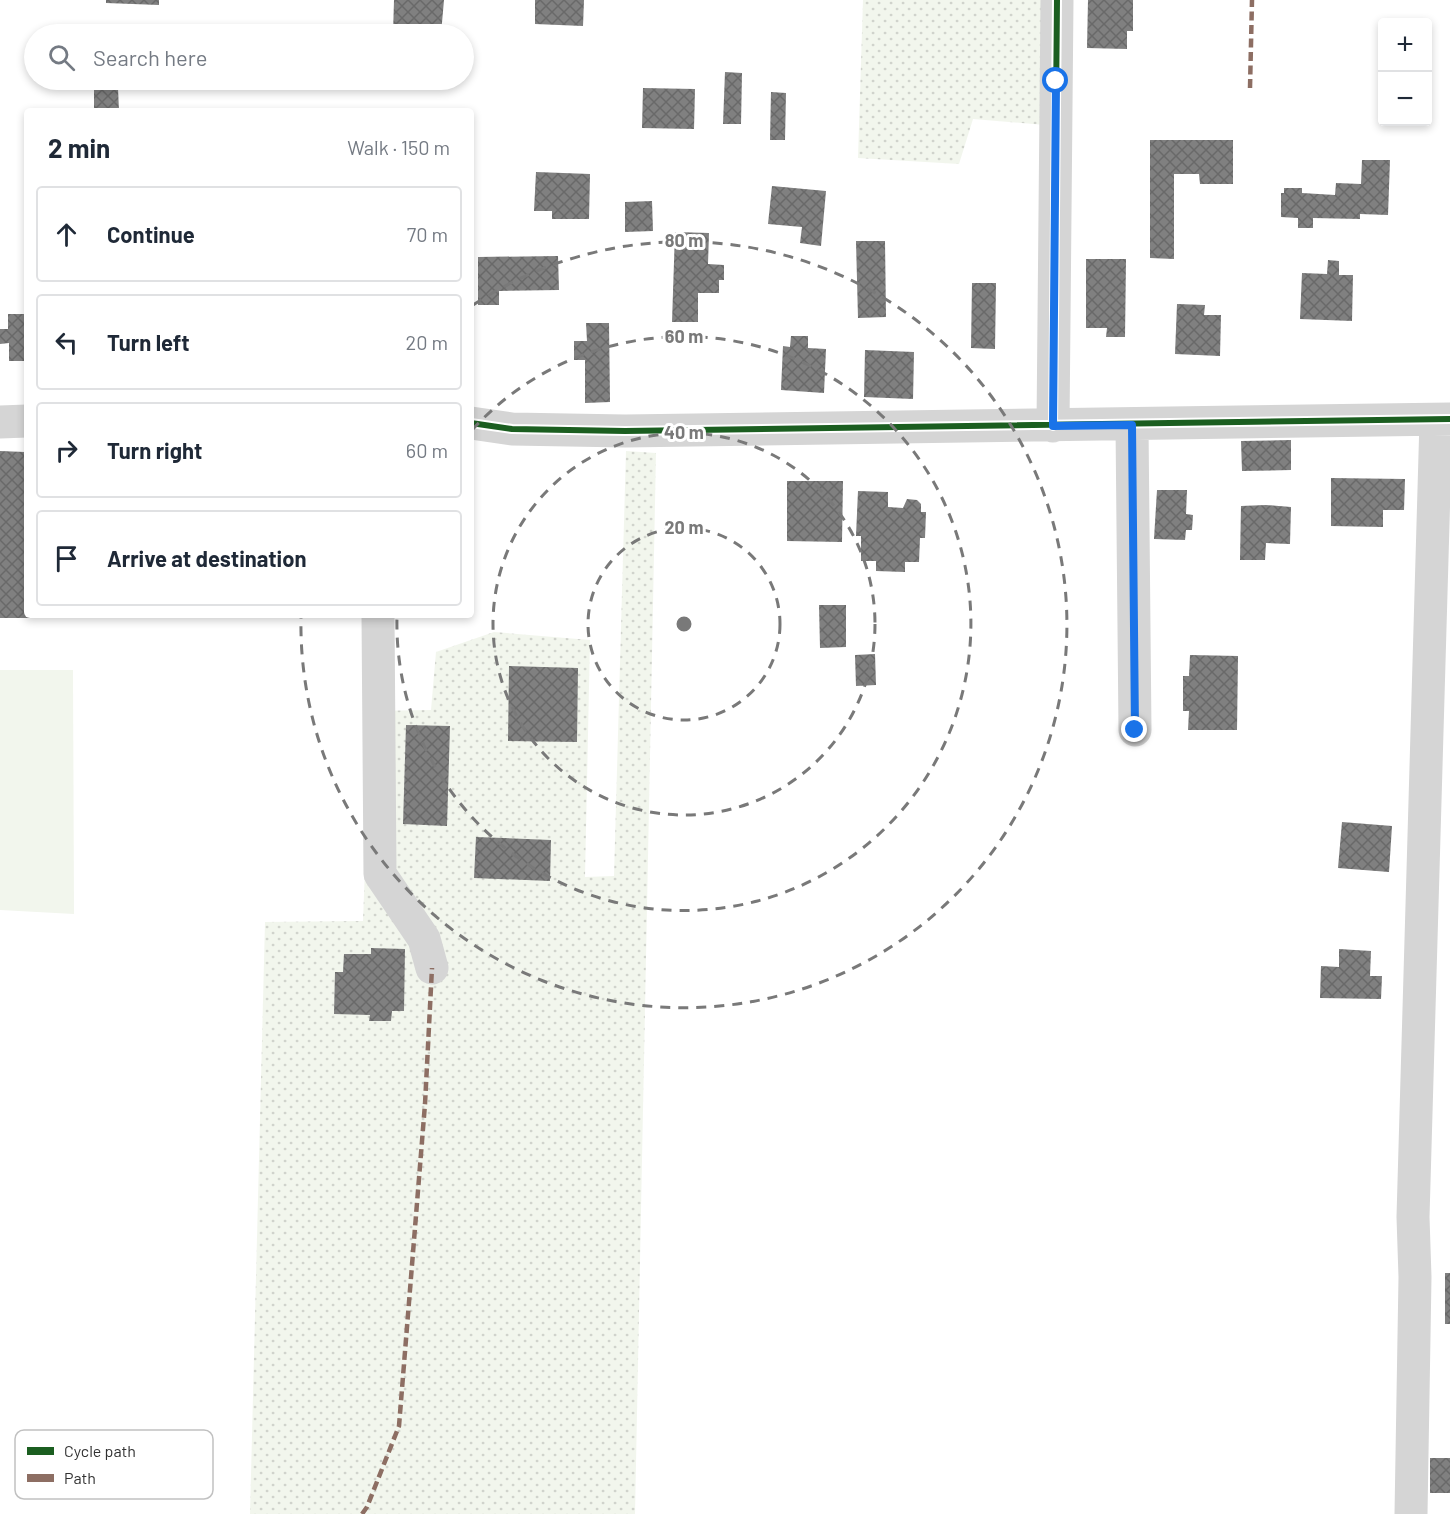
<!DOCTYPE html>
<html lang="en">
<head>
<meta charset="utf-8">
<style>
	:root { --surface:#fff; --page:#f2f2f3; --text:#1f2937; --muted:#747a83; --line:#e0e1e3 }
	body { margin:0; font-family:Barlow,sans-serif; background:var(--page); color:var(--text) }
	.controls { position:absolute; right:18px; top:18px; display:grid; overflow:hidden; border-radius:6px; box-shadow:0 3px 9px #0003 }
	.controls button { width:54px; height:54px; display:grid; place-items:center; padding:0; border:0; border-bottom:2px solid var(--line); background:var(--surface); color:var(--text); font:30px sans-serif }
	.stop { position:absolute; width:18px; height:18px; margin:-14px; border:4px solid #1a73e8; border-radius:50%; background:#fff }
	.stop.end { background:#1a73e8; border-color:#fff; box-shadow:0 2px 6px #0008 }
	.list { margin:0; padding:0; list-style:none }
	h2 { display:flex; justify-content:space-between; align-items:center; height:78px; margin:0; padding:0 24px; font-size:26px }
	h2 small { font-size:20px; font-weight:400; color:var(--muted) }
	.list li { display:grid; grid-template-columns:39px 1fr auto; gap:18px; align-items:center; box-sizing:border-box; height:96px; margin:0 12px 12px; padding:0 12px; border:2px solid var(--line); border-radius:6px }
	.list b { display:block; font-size:22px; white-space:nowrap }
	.list em { font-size:20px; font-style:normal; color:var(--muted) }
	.icon { flex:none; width:33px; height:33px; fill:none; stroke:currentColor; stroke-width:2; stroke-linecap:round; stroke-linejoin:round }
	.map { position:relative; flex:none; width:1450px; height:1514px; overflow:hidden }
	.search { position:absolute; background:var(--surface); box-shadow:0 3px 9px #0003; left:24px; top:24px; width:450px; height:66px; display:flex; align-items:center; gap:15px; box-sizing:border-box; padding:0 21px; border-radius:33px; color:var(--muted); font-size:22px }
	.panel { position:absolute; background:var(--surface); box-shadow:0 3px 9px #0003; left:24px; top:108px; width:450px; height:510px; border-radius:6px }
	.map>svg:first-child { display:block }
	.grass { fill:url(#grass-dots) }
	.park { fill:#f2f6ed }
	.building { fill:url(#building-cross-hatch) }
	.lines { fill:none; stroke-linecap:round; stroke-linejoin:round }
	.minor { stroke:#d5d5d5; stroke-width:33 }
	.quiet { stroke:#8d6e63; stroke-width:4.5; stroke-dasharray:9 4.5; stroke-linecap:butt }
	.cycleway-casing { stroke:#fff; stroke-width:10 }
	.cycleway { stroke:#1b5e20; stroke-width:6 }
	.route { stroke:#1a73e8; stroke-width:8 }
	.ring { fill:none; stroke:#797979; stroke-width:3; stroke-dasharray:10 8 }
	.key { fill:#fff; stroke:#c1c1c1; stroke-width:1.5 }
	.key-label { font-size:16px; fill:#313131 }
	.centre { fill:#797979; stroke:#fff; stroke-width:3 }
	.ring-label { font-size:18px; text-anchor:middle; font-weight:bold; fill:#797979; stroke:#fff; stroke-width:6; stroke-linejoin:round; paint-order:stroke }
</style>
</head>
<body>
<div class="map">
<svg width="1450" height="1514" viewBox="0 0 1450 1514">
	<defs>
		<pattern id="grass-dots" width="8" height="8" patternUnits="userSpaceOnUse" patternTransform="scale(1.5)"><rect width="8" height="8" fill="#f2f6ed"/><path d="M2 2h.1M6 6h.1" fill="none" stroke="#d0d3cc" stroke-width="1.8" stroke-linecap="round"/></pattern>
		<pattern id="building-cross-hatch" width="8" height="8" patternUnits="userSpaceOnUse" patternTransform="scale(1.5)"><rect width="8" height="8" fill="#808080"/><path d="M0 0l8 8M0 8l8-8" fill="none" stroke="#696969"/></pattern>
	</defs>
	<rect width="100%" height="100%" fill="#fff"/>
	<path class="grass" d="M 863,0 L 1047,0 L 1045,125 L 973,119 L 959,164 L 858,158 Z
		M 626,451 L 656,453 L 635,1514 L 250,1514 L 265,922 L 363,921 L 371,711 L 431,710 L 436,652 L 494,632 L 590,640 L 585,877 L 614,876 Z"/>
	<path class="park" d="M 0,670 L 73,670 L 74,914 L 0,910 Z"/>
	<path class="building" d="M 106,0 L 159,0 L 159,5 L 106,3 Z
		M 394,0 L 444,0 L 441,34 L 393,34 Z
		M 535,0 L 584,0 L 583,26 L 535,24 Z
		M 1088,0 L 1133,0 L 1133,31 L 1127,31 L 1127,49 L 1087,48 Z
		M 725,72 L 742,73 L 741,124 L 723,124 Z
		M 94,88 L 118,88 L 119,111 L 94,111 Z
		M 643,88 L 695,89 L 694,129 L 642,128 Z
		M 771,92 L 786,93 L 785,140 L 770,140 Z
		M 1150,140 L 1233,140 L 1233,184 L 1200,184 L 1199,174 L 1174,174 L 1174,259 L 1150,258 Z
		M 1362,160 L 1390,160 L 1388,215 L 1360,214 L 1360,219 L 1313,218 L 1313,228 L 1298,228 L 1298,218 L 1281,217 L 1281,193 L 1284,193 L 1284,188 L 1302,188 L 1302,193 L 1335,195 L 1336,183 L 1361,184 Z
		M 536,172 L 590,174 L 589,219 L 552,219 L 552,211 L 534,211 Z
		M 772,186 L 826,191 L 821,246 L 800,243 L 802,227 L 768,224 Z
		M 652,201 L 653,231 L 625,232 L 625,202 Z
		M 675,232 L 709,233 L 708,264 L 724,265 L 724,280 L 719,280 L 719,293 L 698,293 L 698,322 L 672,322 Z
		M 856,241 L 885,241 L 886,317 L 858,318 Z
		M 558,256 L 559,290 L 499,291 L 499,305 L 478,305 L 478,257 Z
		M 1086,259 L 1126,259 L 1125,337 L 1106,337 L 1107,328 L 1086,328 Z
		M 1328,260 L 1339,261 L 1339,275 L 1353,275 L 1352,321 L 1300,319 L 1302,273 L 1327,274 Z
		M 972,283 L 996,283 L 995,349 L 971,348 Z
		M 1177,304 L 1205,305 L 1204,315 L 1221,315 L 1220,356 L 1175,354 Z
		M 8,314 L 27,314 L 27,361 L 9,361 L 9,343 L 0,344 L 0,329 L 8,329 Z
		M 586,323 L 609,323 L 610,402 L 585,403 L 585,360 L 574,360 L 574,341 L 587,341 Z
		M 791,336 L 808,336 L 808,348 L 826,349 L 824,393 L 781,390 L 783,346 L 790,347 Z
		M 865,350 L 914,352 L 913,399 L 864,397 Z
		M 1291,440 L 1291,470 L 1242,471 L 1241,441 Z
		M 0,451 L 25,452 L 27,615 L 55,615 L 55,618 L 0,618 Z
		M 1331,478 L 1405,479 L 1404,510 L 1383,510 L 1383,527 L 1331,526 Z
		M 787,481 L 843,481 L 842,542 L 787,541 Z
		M 1157,490 L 1187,490 L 1186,514 L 1193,515 L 1192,530 L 1186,530 L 1185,540 L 1154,539 Z
		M 858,491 L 888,492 L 888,507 L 903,508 L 907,499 L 917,500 L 921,504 L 921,512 L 926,512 L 925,538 L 920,538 L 919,562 L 905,562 L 905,572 L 876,571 L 876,561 L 861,561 L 861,536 L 856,536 Z
		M 1266,505 L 1291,507 L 1290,544 L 1266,543 L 1265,560 L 1240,560 L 1241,506 Z
		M 819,605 L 846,605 L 846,647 L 820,648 Z
		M 875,654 L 876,685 L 856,686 L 855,655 Z
		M 1190,655 L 1238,656 L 1237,730 L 1188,730 L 1189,711 L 1183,711 L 1183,676 L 1189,676 Z
		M 509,666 L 578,668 L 577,742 L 508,741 Z
		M 406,725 L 450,726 L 447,826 L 403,824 Z
		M 1342,822 L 1392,826 L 1389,872 L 1338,868 Z
		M 476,837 L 551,840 L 550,881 L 474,878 Z
		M 371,948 L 405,949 L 404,1011 L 392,1011 L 391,1021 L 369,1021 L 370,1015 L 334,1014 L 335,972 L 343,972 L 344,954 L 371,954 Z
		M 1339,949 L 1371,951 L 1370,976 L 1382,976 L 1381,999 L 1320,998 L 1321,966 L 1339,967 Z
		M 1445,1273 L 1450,1273 L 1450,1324 L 1445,1324 Z
		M 1430,1458 L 1450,1458 L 1450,1493 L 1430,1493 Z"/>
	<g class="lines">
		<path class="minor" d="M 0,422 L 27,421
			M 471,423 L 512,429 L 625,431 L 1450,419
			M 1132,425 L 1135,730
			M 1053,426 L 1057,0
			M 378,615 L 380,874 L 424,939 L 432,968
			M 1411,1514 L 1415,1277 L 1413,1217 L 1436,420"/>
		<path class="quiet" d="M 1250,88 L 1252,0
			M 362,1514 L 367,1507 L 399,1426 L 425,1104 L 432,968"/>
		<defs>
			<path id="cycleway" d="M 471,423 L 512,429 L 625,431 L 1450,419
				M 1053,426 L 1057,0"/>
		</defs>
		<use href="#cycleway" class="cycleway-casing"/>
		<use href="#cycleway" class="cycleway"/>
	</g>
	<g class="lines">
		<path class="route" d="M 1056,81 L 1053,426 L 1132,425 L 1135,730"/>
	</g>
	<g class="ring">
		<circle cx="684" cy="624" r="96"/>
		<circle cx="684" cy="624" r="191"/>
		<path d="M472 430A287 287 0 1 1 397 616"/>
		<path d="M473 305A383 383 0 1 1 301 617"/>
	</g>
	<rect x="15" y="1430" width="198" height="69" rx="9" class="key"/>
	<rect x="27" y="1447" width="27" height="8" fill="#1b5e20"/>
	<rect x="27" y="1474" width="27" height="8" fill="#8d6e63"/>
	<g class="key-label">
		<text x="64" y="1457">Cycle path</text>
		<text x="64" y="1484">Path</text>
	</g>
	<circle cx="684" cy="624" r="9" class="centre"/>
	<g class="ring-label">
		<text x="684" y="247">80 m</text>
		<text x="684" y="343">60 m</text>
		<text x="684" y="439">40 m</text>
		<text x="684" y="534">20 m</text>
	</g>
</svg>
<div class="controls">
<button>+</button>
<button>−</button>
</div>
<div class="stop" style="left:1056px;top:81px"></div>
<div class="stop end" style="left:1135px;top:730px"></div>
<div class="search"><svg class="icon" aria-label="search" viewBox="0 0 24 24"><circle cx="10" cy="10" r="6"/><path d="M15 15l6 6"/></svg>Search here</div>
<section class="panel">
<h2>2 min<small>Walk · 150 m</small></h2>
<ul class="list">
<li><svg class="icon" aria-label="ahead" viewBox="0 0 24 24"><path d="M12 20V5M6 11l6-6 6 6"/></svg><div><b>Continue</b></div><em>70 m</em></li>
<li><svg class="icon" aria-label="left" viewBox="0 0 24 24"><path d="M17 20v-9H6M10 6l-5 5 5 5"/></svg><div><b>Turn left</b></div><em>20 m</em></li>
<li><svg class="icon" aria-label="right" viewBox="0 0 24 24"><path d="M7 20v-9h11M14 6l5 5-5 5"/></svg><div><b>Turn right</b></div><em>60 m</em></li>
<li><svg class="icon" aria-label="arrive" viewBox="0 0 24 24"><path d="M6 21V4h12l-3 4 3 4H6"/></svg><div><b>Arrive at destination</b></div></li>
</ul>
</section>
</div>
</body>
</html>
